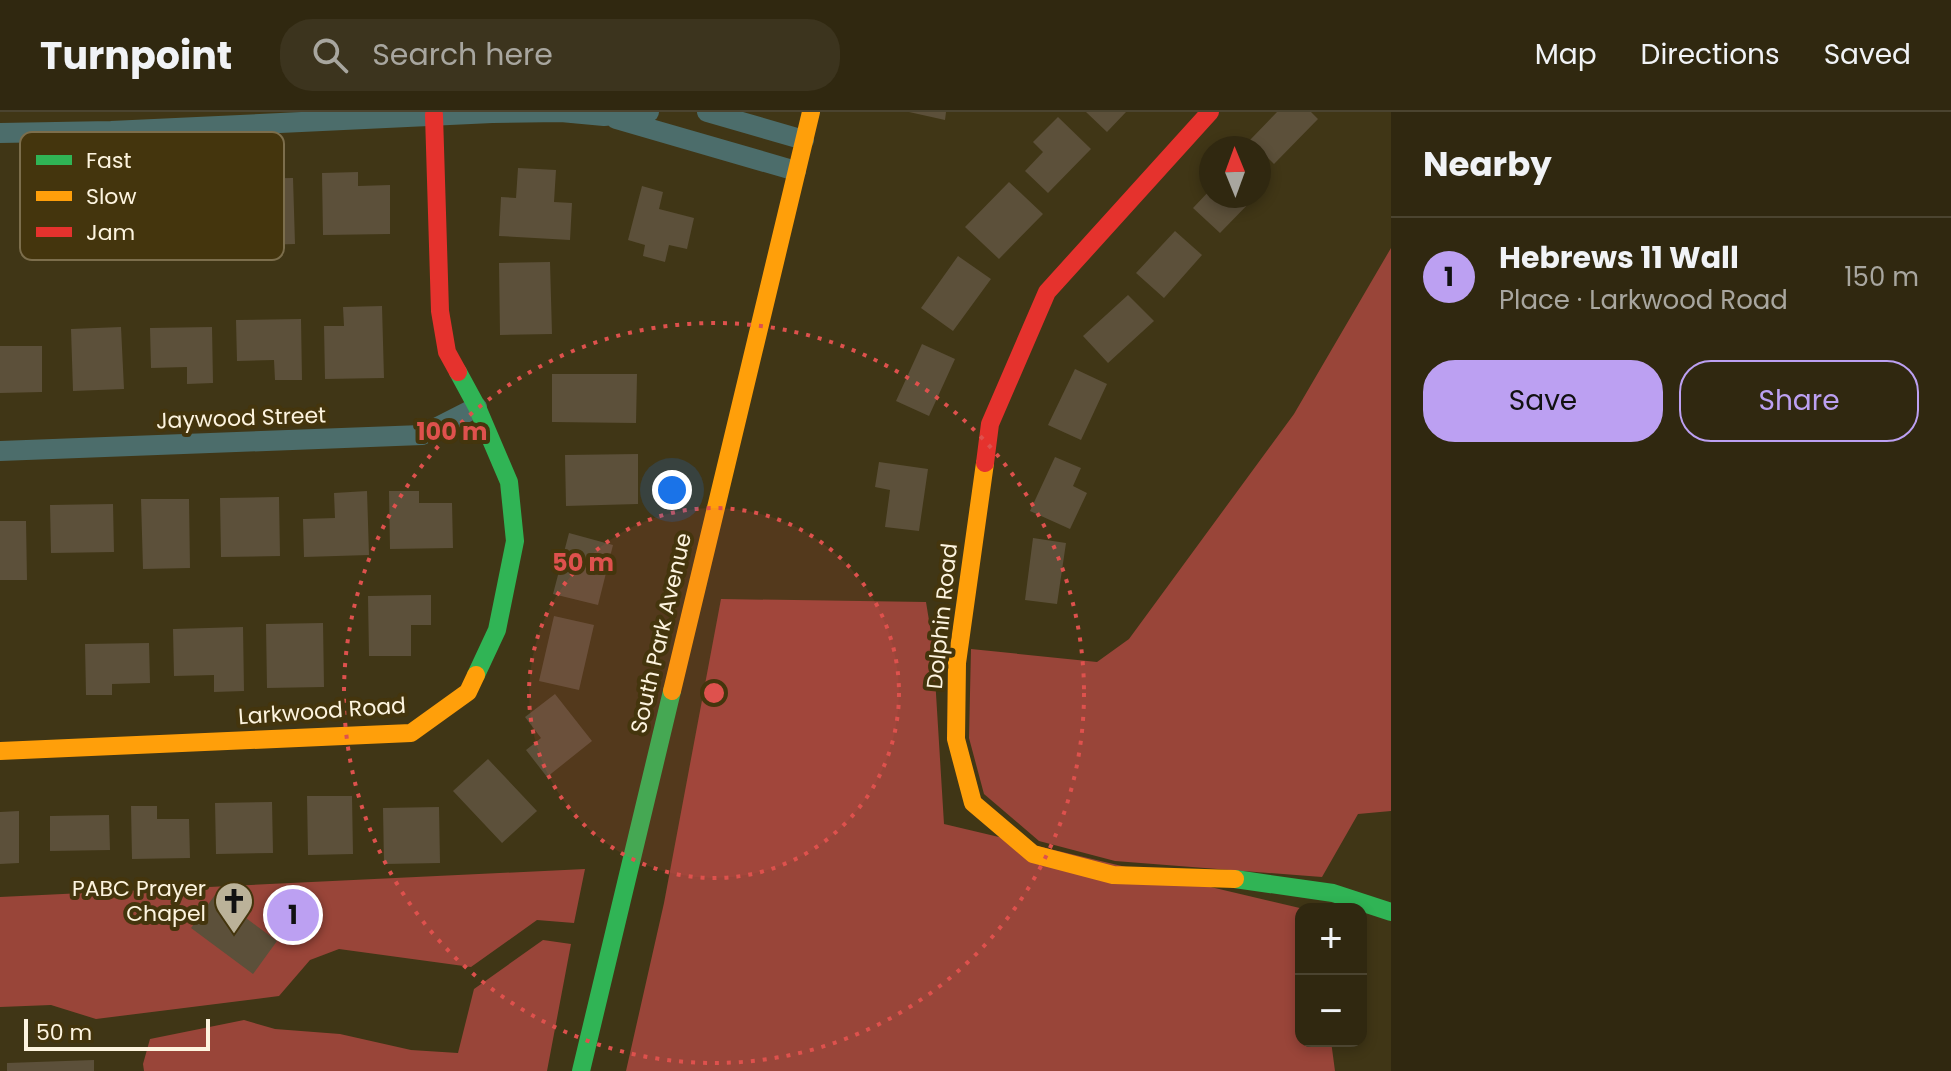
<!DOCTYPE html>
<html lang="en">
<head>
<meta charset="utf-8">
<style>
	:root { --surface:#302810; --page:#3c341e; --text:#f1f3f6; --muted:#a8a69f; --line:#4b4430; --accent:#bca0f2 }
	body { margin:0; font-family:Poppins,sans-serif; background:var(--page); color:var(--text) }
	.controls { position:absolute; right:24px; bottom:24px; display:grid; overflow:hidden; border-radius:16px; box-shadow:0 4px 12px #0003 }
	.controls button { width:72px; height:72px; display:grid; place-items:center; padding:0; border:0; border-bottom:2px solid var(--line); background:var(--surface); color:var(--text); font:40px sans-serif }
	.compass { position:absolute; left:1199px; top:24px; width:72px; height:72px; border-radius:50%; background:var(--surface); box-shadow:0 4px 12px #0003; rotate:359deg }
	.scale { position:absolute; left:24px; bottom:20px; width:186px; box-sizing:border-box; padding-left:8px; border:4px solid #fdf4df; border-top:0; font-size:22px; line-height:28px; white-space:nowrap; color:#fdf4df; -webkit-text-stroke:6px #44350d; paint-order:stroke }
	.you { position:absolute; left:672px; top:378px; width:28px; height:28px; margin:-20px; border:6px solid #fff; border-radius:50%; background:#1a73e8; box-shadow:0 0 0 12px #1a73e833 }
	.badge { display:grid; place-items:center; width:52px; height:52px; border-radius:50%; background:var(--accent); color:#111; font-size:26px; font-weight:700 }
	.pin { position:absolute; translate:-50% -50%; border:4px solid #fff; box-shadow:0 2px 8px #0006 }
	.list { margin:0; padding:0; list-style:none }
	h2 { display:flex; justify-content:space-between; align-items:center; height:104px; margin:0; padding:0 32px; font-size:34px }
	h2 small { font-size:26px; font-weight:400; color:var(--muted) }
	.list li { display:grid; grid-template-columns:52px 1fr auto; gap:24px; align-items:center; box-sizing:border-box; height:120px; padding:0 32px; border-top:2px solid var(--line) }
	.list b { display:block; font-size:30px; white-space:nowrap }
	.list p { margin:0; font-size:26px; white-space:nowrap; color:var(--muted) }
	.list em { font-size:26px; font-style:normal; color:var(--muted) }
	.actions { display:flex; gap:16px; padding:24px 32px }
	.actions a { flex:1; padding:18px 0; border:2px solid var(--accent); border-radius:32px; text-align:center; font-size:28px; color:var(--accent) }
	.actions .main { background:var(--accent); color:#111 }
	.icon { flex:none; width:44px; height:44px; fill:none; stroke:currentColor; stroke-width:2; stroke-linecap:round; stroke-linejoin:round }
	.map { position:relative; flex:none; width:1391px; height:959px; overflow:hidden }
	header { display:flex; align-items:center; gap:48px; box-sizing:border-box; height:112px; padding:0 40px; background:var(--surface); border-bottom:2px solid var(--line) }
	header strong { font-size:38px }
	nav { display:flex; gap:44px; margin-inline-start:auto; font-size:28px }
	.search { width:560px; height:72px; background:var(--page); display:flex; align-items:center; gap:20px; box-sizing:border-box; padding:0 28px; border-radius:32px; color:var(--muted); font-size:30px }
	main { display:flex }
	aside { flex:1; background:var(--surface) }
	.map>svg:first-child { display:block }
	.green { fill:#994539 }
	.building { fill:#5c503a }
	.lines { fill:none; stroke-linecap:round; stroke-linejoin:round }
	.street { stroke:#4c6d6b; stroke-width:20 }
	.fast { stroke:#30b455; stroke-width:18 }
	.slow { stroke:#ff9f0a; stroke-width:18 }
	.jam { stroke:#e5322d; stroke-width:18 }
	.ring { fill:none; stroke:#de514d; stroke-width:4; stroke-dasharray:4 8 }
	.labels { text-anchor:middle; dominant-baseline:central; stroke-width:8; stroke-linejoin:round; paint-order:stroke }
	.street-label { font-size:22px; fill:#fdf4df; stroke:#44350d }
	.poi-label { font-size:22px; fill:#fdf4df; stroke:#44350d; text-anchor:end }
	.key { fill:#44350d; stroke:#7c6e4c; stroke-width:2 }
	.key-label { font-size:22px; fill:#fdf4df }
	.centre { fill:#de514d; stroke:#44350d; stroke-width:4 }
	.ring-label { font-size:24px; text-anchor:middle; font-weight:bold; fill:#de514d; stroke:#44350d; stroke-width:8; stroke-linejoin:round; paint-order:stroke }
</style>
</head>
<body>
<header>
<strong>Turnpoint</strong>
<div class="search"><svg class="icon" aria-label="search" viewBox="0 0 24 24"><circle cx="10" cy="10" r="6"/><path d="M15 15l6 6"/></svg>Search here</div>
<nav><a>Map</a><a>Directions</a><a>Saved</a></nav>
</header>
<main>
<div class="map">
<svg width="1391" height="959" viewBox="0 0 1391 959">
	<rect width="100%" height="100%" fill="#403616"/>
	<path class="green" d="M 1391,136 L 1391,699 L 1358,702 L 1322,765 L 1115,749 L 1039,729 L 984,682 L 969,626 L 971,537 L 1097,550 L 1129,527 L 1294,302 Z
		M 721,487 L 926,490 L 933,533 L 944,712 L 1304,797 L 1301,797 L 1301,929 L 1331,929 L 1335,959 L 626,959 L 664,791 Z
		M 585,757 L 574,811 L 537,808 L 471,855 L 339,837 L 310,848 L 279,884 L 96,907 L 51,893 L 0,895 L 0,785 Z
		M 543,828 L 571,832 L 547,959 L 144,959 L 143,952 L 150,927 L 244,908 L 275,917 L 340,922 L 411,938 L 458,941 L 474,877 Z"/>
	<path class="building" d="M 909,0 L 946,0 L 945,8 Z
		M 1086,0 L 1126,0 L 1107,20 Z
		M 1277,0 L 1311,0 L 1318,7 L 1274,52 L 1250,28 Z
		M 1058,5 L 1091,37 L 1048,81 L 1025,59 L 1043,40 L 1033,30 Z
		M 518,56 L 556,58 L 554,90 L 572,91 L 570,128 L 499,124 L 501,85 L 516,86 Z
		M 358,60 L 358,74 L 390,73 L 390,122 L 323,123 L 322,61 Z
		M 293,66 L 295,132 L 262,133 L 261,111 L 222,111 L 221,67 Z
		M 1009,70 L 1043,102 L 999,147 L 965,115 Z
		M 642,74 L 663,80 L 659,97 L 694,106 L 687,137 L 669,133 L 665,150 L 643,144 L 645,133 L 628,128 Z
		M 1211,77 L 1211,84 L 1256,84 L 1220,121 L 1193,96 Z
		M 1175,119 L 1202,143 L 1164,186 L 1136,161 Z
		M 958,144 L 991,167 L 953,219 L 921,196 Z
		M 550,150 L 552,222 L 500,223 L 499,151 Z
		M 1128,183 L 1154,209 L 1108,251 L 1083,224 Z
		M 382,194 L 384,266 L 325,267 L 324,214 L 344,214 L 343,195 Z
		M 301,207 L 302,268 L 275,268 L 274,248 L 237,249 L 236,208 Z
		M 121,215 L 124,277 L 73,279 L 71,217 Z
		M 212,215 L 213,271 L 187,272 L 187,255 L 151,256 L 150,216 Z
		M 922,232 L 955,247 L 929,304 L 896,289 Z
		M 0,234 L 42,234 L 42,280 L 0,281 Z
		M 1075,257 L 1107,272 L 1081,328 L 1048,313 Z
		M 552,262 L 637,262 L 636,311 L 552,310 Z
		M 638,342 L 638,392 L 566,394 L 565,343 Z
		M 1055,345 L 1081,356 L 1073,374 L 1087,381 L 1070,417 L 1030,399 Z
		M 879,350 L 928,357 L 919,419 L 885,415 L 890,378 L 875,375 Z
		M 367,379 L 369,443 L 304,445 L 303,407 L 335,406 L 334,381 Z
		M 389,379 L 419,379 L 419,391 L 452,391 L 453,436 L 390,437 Z
		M 279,385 L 280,444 L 221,445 L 220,386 Z
		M 141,387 L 189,387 L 190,456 L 143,457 Z
		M 113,392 L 114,440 L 51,441 L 50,393 Z
		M 0,409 L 26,409 L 27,468 L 0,468 Z
		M 569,421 L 613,433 L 598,493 L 553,482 Z
		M 1033,426 L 1066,431 L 1057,492 L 1025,488 Z
		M 431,483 L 431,513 L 411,513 L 411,544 L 369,544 L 368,484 Z
		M 554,504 L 594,513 L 579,578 L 539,569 Z
		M 323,511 L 324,575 L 267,576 L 266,512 Z
		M 243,515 L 244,579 L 214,580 L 214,563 L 174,564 L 173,517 Z
		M 149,531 L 150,571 L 112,572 L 112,583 L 86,583 L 85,532 Z
		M 555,582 L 592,629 L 547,665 L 526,638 L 541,626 L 525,605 Z
		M 488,647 L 537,699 L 502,731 L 453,679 Z
		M 307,684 L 352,684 L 353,742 L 308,743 Z
		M 272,690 L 273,741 L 216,742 L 215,691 Z
		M 131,694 L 157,694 L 157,707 L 189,707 L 190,746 L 132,747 Z
		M 439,695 L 440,751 L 384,752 L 383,696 Z
		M 19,699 L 19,751 L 0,752 L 0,700 Z
		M 109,703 L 110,738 L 50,739 L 50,704 Z
		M 215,783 L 277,829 L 253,862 L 191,816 Z
		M 94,948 L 94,959 L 7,959 L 7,951 Z"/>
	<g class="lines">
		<path class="street" d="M 707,0 L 804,28
			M 616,7 L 796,59
			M 0,21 L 111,19 L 492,1 L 561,0 L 604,4 L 649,0
			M 0,339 L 422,323 L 477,295"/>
		<path class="fast" d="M 458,260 L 477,295 L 509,370 L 515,429 L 497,518 L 476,563
			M 1235,767 L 1333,781 L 1391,800
			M 581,959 L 672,579"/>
		<path class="slow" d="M 985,351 L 957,551 L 956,627 L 973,691 L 1033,742 L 1113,763 L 1235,767
			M 672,579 L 811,0
			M 0,639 L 411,621 L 468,580 L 476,563"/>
		<path class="jam" d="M 434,3 L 440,199 L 447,240 L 458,260
			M 985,351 L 990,312 L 1047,180 L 1210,0"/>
	</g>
	<circle cx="714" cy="581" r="185" fill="#de514d" fill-opacity=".12"/>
	<g class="ring">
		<circle cx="714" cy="581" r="185"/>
		<circle cx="714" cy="581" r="370"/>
	</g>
	<defs>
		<symbol id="church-pin" viewBox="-11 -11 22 30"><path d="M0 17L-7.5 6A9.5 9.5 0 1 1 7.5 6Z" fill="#bbb299" stroke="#44350d"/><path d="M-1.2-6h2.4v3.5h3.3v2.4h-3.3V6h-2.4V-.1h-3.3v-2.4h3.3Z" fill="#111"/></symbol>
	</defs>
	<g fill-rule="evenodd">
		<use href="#church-pin" x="212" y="767" width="44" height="60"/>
	</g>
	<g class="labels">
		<g class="street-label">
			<text transform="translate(241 306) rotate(-2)">Jaywood Street</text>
			<text transform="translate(942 504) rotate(-84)">Dolphin Road</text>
			<text transform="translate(661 521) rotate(-77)">South Park Avenue</text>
			<text transform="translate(322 599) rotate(-4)">Larkwood Road</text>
		</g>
		<g class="poi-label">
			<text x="206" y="776">PABC Prayer<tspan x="206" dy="25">Chapel</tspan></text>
		</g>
	</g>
	<rect x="20" y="20" width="264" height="128" rx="12" class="key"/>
	<rect x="36" y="43" width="36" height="10" fill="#30b455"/>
	<rect x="36" y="79" width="36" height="10" fill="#ff9f0a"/>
	<rect x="36" y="115" width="36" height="10" fill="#e5322d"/>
	<g class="key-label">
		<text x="86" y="56">Fast</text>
		<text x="86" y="92">Slow</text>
		<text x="86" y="128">Jam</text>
	</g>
	<circle cx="714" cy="581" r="12" class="centre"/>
	<g class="ring-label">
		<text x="452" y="328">100 m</text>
		<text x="583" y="459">50 m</text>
	</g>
</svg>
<div class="controls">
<button>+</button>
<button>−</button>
</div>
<svg class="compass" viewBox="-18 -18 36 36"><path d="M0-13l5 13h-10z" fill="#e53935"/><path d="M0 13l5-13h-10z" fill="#a8a69f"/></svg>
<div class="scale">50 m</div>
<div class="you"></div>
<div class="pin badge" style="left:293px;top:803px">1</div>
</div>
<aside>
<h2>Nearby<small></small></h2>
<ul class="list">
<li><span class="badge">1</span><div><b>Hebrews 11 Wall</b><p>Place · Larkwood Road</p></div><em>150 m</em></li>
</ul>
<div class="actions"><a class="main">Save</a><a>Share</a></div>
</aside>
</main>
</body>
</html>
